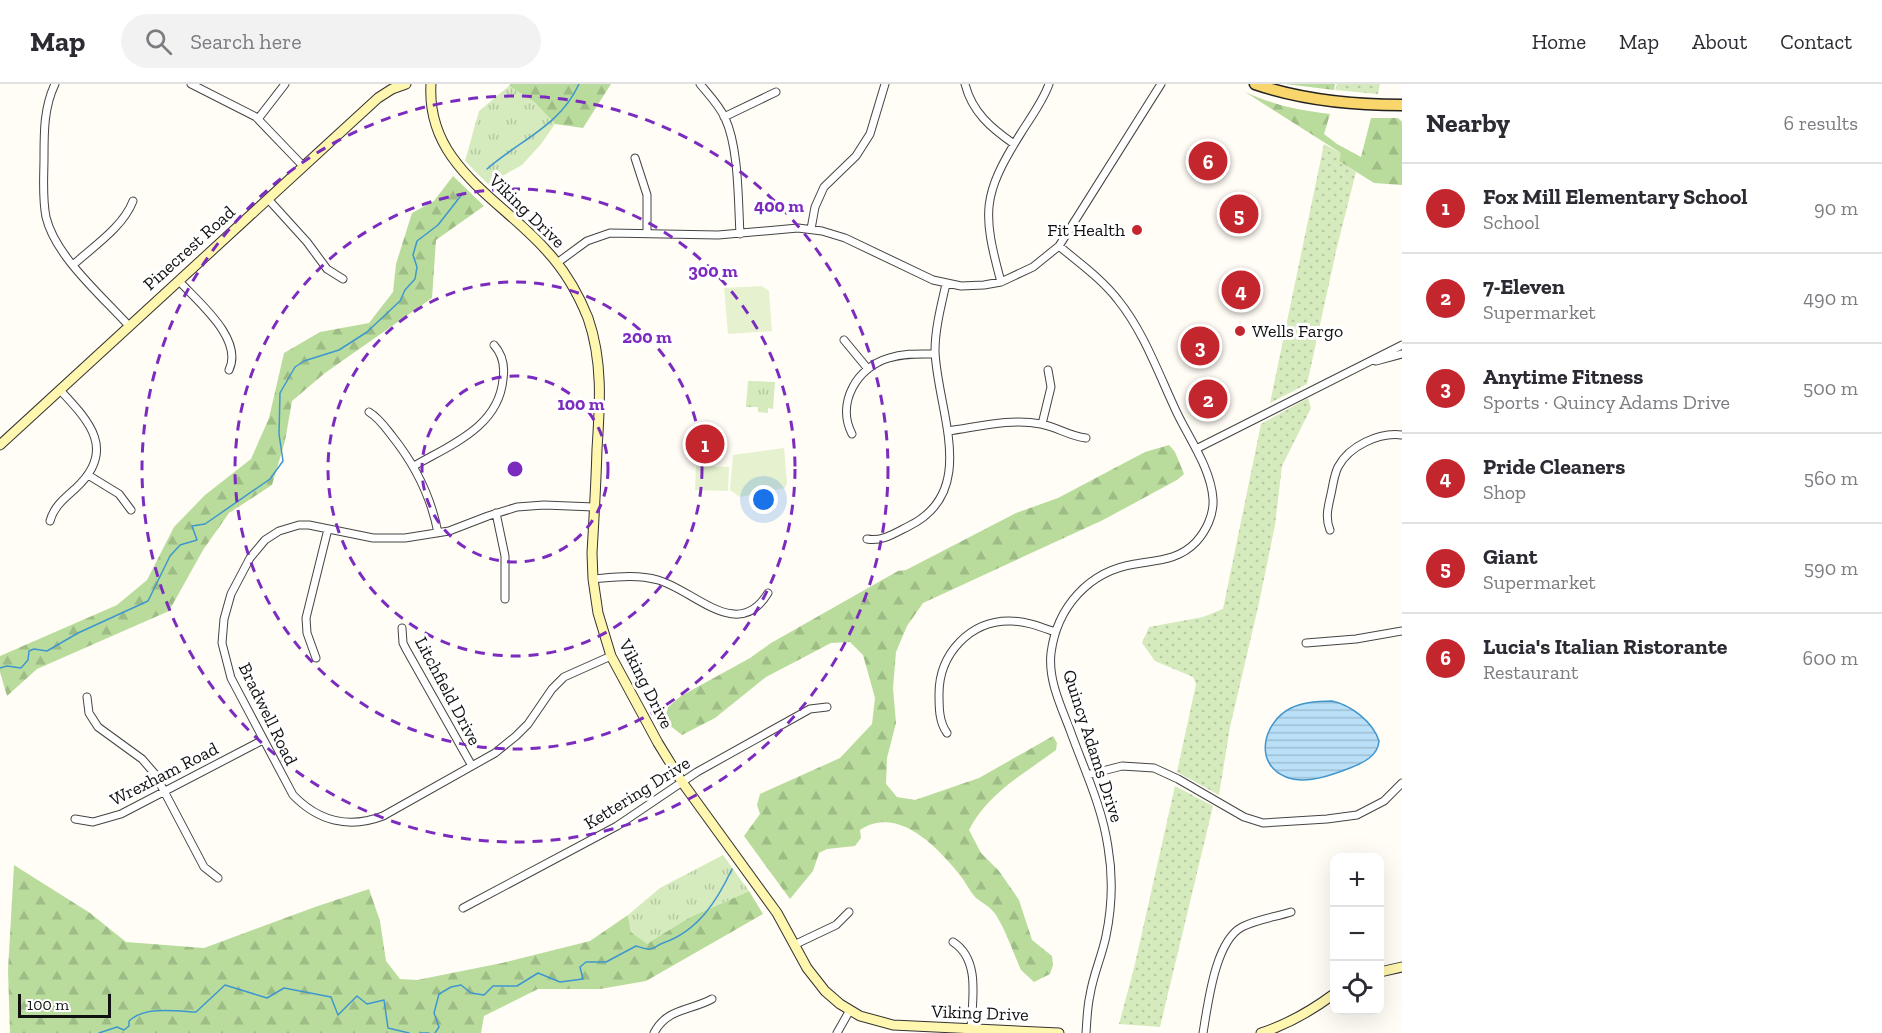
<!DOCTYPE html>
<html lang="en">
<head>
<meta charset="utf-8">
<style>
	:root { --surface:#fff; --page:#f2f2f3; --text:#2b2b33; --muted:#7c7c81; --line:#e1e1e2; --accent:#c4262e }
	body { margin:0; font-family:"Zilla Slab",serif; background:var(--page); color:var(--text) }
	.controls { position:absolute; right:18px; bottom:18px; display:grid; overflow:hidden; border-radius:12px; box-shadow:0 6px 24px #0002 }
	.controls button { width:54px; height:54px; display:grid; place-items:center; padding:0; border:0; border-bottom:2px solid var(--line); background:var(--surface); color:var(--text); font:30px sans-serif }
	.scale { position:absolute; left:18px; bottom:15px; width:93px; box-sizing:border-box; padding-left:6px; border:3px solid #111; border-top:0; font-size:16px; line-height:21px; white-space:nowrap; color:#111; -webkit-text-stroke:4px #fff; paint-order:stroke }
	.you { position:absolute; left:764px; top:416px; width:21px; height:21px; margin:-15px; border:4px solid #fff; border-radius:50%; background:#1a73e8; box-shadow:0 0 0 9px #1a73e833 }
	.badge { display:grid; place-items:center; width:39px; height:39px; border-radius:50%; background:var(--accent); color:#fff; font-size:20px; font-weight:700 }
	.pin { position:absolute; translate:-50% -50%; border:3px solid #fff; box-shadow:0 2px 6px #0006 }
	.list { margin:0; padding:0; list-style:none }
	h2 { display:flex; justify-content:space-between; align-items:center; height:78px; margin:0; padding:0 24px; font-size:26px }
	h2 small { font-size:20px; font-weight:400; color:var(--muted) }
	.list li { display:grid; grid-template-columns:39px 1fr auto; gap:18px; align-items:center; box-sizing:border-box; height:90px; padding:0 24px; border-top:2px solid var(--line) }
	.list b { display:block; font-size:22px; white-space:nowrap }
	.list p { margin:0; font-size:20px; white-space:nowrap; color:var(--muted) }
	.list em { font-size:20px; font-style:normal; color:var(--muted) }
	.icon { flex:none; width:33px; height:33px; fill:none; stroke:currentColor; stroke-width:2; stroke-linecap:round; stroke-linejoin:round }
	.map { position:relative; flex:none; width:1402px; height:949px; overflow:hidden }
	header { display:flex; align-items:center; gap:36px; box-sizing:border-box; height:84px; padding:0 30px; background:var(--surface); border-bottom:2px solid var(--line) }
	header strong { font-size:28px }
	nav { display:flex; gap:33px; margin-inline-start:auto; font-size:21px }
	.search { width:420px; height:54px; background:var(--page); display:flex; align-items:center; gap:15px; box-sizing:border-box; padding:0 21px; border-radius:33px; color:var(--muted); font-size:22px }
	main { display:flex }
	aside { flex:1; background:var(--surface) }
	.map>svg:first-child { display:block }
	.grass { fill:url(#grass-dots) }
	.forest { fill:url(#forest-firs) }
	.park { fill:url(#park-tufts) }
	.pitch { fill:#e6f2cf }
	.water { fill:url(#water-rules); stroke:#3f96cf; stroke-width:1.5 }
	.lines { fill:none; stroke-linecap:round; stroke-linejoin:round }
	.stream { stroke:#3f96cf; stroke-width:1.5 }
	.street-casing { stroke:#444; stroke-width:9 }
	.secondary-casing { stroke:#333; stroke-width:11 }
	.primary-casing { stroke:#222; stroke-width:13 }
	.street { stroke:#fff; stroke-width:7 }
	.secondary { stroke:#fff6b0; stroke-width:9 }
	.primary { stroke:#f9d66b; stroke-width:10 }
	.ring { fill:none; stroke:#7b2cbf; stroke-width:3; stroke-dasharray:10 8 }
	.poi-dot { fill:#c4262e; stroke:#fff; stroke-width:2 }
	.labels { text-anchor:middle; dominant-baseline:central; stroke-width:6; stroke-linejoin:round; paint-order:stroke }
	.street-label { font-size:18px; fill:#111; stroke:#fff }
	.poi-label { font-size:18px; fill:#111; stroke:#fff; text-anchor:end }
	.centre { fill:#7b2cbf; stroke:#fff; stroke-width:3 }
	.ring-label { font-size:18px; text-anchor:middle; font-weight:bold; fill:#7b2cbf; stroke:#fff; stroke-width:6; stroke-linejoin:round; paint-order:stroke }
</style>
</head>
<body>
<header>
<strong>Map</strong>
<div class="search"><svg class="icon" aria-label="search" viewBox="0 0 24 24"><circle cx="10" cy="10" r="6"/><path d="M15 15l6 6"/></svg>Search here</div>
<nav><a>Home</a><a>Map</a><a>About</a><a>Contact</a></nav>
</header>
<main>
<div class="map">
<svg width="1402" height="949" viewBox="0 0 1402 949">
	<defs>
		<pattern id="grass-dots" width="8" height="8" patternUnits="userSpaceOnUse" patternTransform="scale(1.5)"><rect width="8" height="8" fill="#d5ebbd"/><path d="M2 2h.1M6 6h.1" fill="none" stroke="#b6c8a1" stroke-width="1.8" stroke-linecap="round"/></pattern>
		<pattern id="forest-firs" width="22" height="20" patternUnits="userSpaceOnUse" patternTransform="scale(1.5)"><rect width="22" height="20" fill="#b9dc9c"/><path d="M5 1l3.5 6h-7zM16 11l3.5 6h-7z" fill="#9ebc85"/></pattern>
		<pattern id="park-tufts" width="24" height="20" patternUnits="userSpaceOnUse" patternTransform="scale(1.5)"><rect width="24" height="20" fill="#d5ebbd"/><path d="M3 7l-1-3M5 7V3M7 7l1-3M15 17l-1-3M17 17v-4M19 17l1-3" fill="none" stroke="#b6c8a1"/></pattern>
		<pattern id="water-rules" width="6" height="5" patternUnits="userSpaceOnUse" patternTransform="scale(1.5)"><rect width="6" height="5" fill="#b9e0f7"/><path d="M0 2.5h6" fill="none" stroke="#9ebfd3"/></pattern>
	</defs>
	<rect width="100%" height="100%" fill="#fffdf5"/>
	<path class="grass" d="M 1337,0 L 1380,0 L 1378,10 L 1335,6 Z
		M 1324,60 L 1341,69 L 1339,77 L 1356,88 L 1337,163 L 1307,300 L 1270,319 Z
		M 1308,314 L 1311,324 L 1282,382 L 1275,441 L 1259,519 L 1230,643 L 1219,711 L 1177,688 L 1196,600 L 1193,593 L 1155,577 L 1142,559 L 1149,543 L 1203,533 L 1223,525 L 1261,340 Z
		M 1175,702 L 1213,722 L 1160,943 L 1119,940 L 1134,884 Z"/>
	<path class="forest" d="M 510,0 L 611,0 L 583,44 L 555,40 L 534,18 L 509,2 Z
		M 1285,0 L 1335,0 L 1334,6 Z
		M 1245,8 C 1274,21 1298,26 1330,30 L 1324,50 L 1337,60 L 1361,73 L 1371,34 L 1398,34 L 1402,38 L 1402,101 L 1374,99 L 1339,77 L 1341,69 Z
		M 453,92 L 484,122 L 436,156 L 432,214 L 325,289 L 292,317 L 285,357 L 272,401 L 229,429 L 203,466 L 169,527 L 37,585 L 7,612 L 0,588 L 0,572 L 117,521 L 147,496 L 174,443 L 205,411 L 251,375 L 269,334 L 284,269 L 320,248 L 369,239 L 393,208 L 396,180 L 412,129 L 434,117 Z
		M 1169,361 L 1175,368 L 1184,390 L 1177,396 L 1103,436 L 923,519 L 907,542 L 896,568 L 893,604 L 896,639 L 887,674 L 886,700 L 897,713 L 915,716 L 979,694 L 1053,652 L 1057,659 L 1056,666 C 1025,689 987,710 969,746 L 981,769 L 999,787 L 1019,816 L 1032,856 L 1052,872 L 1053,881 L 1050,890 L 1034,898 L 1021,886 C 1013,868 1006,847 996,831 C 991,823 982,819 975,813 C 969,806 965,797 959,790 C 937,763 898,721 860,746 L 861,754 L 855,762 L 827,765 L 819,769 L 813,787 L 790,815 L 744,752 L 760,730 L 757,721 L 760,710 L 840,674 L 872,640 L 875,614 L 863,571 L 850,558 L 831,559 L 766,593 L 715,634 L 682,651 L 668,640 L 666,631 L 668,623 L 681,612 L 750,574 L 771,559 L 898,487 L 906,486 L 1016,429 L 1058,414 L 1145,368 Z
		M 14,781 L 90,829 L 126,858 L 204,864 L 315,823 L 369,805 L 380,837 L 386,877 L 400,895 L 417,896 L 502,879 L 590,857 L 628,831 L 631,848 L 647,859 L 690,833 L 749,807 L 763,830 L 646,897 L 600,905 L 538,905 L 484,932 L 481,949 L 10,949 L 8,886 Z"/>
	<path class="park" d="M 509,2 L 534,18 L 555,40 L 541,60 L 522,81 L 488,100 L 465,77 L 479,27 Z
		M 748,297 L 775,298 L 773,325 L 768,324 L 768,329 L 758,328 L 758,323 L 746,323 Z
		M 723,771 L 749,807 L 690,833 L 647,860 L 631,848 L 628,831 L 660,804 Z"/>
	<path class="pitch" d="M 762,202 L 769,207 L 772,247 L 728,250 L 724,204 Z
		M 784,364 L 787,399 L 785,404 L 740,413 L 730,406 L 733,371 Z
		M 696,382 L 729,383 L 728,407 L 695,406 Z"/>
	<path class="water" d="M 1332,617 C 1351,621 1373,638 1379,657 C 1378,672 1363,679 1350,684 C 1332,691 1306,701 1286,693 C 1253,680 1263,638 1291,624 C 1303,618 1319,617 1332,617 Z"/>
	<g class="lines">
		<path class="stream" d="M 487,85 C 520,56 560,42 579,0
			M 0,584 L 7,582 L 21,584 L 28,576 L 29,567 L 34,565 L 47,567 L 78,549 L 148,517 L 170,472 L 180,461 L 197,456 L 192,442 L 205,440 L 270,395 L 283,377 L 279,350 L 280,309 L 295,283 L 304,277 L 339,266 L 367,248 L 400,217 L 405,206 L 415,195 L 417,183 L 413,171 L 417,157 L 438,141 L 463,109
			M 99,949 L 117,943 L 124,946 L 129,942 L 129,937 C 145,922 176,927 196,928 L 225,901 L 267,914 L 284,904 L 331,913 L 338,931 L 357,912 L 367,920 L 384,916 L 388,944 L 409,949
			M 420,949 L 429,949
			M 435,949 L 439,943 L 434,929 L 439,910 L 451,903 L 461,901 L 471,909 L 484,911 L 493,902 L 517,902 L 538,889 L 560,898 L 583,895 L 580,883 L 586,878 L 606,878 L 636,862 C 640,863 647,866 650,865 C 654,865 659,860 663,859 C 698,847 717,817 732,785"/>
		<defs>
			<path id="street" d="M 55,0 C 44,23 44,47 44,73 C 44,92 42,113 46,133 C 55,172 102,212 129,242
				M 191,0 L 256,33 L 303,82
				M 700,0 C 709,11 719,21 725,34 C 739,64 738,116 740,150
				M 965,0 C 972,28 991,44 1014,60
				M 724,33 L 776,8
				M 258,35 L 285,0
				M 635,74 L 647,111 L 647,148
				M 268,115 L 307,158 L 327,185 L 343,195
				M 811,145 L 815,123 L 824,103 L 856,72 L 870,50 L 885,0
				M 1059,162 C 1079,179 1102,195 1118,216 C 1144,248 1159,291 1177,329 C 1190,356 1211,385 1213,415 C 1214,431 1206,447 1196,458 C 1179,476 1158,476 1135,480 C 1089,487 1057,523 1051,569 C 1048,596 1061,622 1070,646 C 1084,685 1102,722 1108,763 C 1113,792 1112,823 1106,852 C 1102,872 1093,891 1090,911 C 1087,924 1087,937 1086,949
				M 557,179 L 587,157 L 610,149 L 718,151 L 798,144 L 822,147 L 845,154 L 933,196 L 961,202 L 984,201 L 1001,198 L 1033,183 L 1059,162 L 1161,0
				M 73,181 C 94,162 123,143 133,117
				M 179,197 C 198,218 244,255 229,286
				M 1001,198 C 982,128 982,111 1021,49 C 1031,33 1043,17 1049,0
				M 844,256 L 868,285
				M 1376,277 L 1402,270
				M 369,328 C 379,334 385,343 392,352 C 416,382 431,412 438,449
				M 1042,340 L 1051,303 L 1048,286
				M 948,347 C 978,343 1010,334 1041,340 C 1057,343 1069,352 1086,354
				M 852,350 C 836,319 857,283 889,274 C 904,269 920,270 935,270
				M 1196,365 L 1402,261
				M 414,382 C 450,361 499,343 503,295 C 505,282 503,271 494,261
				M 88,391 L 119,410 L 131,426
				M 594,423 L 544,421 L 517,423 L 488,432 L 449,447 L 405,454 L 373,454 L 309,441 L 299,441 L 279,447 L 265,456 L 250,474 L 231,510 L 224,535 L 222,559 L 231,594 L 293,711 C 318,737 349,745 383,732 L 495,669 L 516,652 L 528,640 L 552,605 L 564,593 L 611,572
				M 496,429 L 505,472 L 505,515
				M 50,437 C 54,422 65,414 76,404 C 117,366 89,337 60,306
				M 1330,446 C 1325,434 1328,423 1331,410 C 1333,401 1334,391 1338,383 C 1349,362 1379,348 1402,351
				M 867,455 C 882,458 895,449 909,442 C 980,407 937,326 935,267 C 935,245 941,222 946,200
				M 593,495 C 615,493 637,490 658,496 C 694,506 738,559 768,509
				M 402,544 L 403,559 L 406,565 L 472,682
				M 1306,559 L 1356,555 L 1402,547
				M 316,574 L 307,549 L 306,534 L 328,445
				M 87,613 L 89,629 L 98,643 L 142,675 L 155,690 L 204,783 L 218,794
				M 947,649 C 939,638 939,624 939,610 C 939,570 970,536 1011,537 C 1026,537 1041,543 1055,548
				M 1087,691 L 1122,682 L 1154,684 L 1178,695 L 1244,733 L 1263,739 L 1327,735 L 1357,731 L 1384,717 L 1402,699
				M 75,735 L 93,738 L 121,730 L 263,656
				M 463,824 L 617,742 L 697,688 L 810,625 L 827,623
				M 953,858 C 981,876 972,916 971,945
				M 796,860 L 836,841 L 849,828
				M 654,949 C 667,924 690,927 712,915
				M 837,949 L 850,926
				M 1203,949 C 1208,920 1215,857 1242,843 C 1257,835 1276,833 1291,828"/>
			<path id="secondary" d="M 431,0 C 426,80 499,114 545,165 C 564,185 578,209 588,234 C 603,277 600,321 597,365 C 596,400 594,435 592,469 L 593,495 L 598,529 L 611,572 L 658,659 L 682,698 L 777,829 L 807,884 L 825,907 L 840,920 L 860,932 L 893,941 L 1059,949
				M 0,361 L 378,14 L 392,5 L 406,0
				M 1380,888 L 1402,883
				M 1261,949 C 1289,940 1311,927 1334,910"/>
			<path id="primary" d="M 1255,0 C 1302,16 1352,21 1402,21"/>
		</defs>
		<use href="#street" class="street-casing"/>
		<use href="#secondary" class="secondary-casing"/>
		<use href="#primary" class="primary-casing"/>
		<use href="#street" class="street"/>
		<use href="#secondary" class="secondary"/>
		<use href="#primary" class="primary"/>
	</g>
	<g class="ring">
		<circle cx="515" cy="385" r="93"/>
		<circle cx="515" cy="385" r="187"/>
		<circle cx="515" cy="385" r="280"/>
		<circle cx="515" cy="385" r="373"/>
	</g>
	<g class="poi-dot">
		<circle cx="1137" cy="146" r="6"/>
		<circle cx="1240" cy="247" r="6"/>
	</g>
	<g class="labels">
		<g class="street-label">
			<text transform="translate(527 127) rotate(44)">Viking Drive</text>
			<text transform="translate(189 164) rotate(-42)">Pinecrest Road</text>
			<text transform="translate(646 600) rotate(63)">Viking Drive</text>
			<text transform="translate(448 607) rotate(62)">Litchfield Drive</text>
			<text transform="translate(268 630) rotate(64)">Bradwell Road</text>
			<text transform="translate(1093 662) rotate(72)">Quincy Adams Drive</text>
			<text transform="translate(164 690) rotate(-27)">Wrexham Road</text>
			<text transform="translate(637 709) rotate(-32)">Kettering Drive</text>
			<text transform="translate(980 929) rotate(2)">Viking Drive</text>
		</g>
		<g class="poi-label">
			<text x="1125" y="146">Fit Health</text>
			<text x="1252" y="247" text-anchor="start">Wells Fargo</text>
		</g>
	</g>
	<circle cx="515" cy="385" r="9" class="centre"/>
	<g class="ring-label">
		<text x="779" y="128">400 m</text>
		<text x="713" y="193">300 m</text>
		<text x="647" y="259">200 m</text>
		<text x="581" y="326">100 m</text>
	</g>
</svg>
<div class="controls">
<button>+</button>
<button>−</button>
<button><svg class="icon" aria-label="locate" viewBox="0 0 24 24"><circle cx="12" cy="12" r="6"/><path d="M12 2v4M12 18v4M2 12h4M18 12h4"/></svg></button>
</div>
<div class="scale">100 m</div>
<div class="you"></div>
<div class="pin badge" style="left:705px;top:360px">1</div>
<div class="pin badge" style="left:1208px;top:315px">2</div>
<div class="pin badge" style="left:1200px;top:262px">3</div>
<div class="pin badge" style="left:1241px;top:206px">4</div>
<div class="pin badge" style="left:1239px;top:130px">5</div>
<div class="pin badge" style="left:1208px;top:77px">6</div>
</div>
<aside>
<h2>Nearby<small>6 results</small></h2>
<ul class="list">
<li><span class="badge">1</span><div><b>Fox Mill Elementary School</b><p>School</p></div><em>90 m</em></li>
<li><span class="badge">2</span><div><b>7-Eleven</b><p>Supermarket</p></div><em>490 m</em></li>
<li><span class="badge">3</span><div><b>Anytime Fitness</b><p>Sports · Quincy Adams Drive</p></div><em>500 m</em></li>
<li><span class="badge">4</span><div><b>Pride Cleaners</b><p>Shop</p></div><em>560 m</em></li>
<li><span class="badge">5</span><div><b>Giant</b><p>Supermarket</p></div><em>590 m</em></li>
<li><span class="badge">6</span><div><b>Lucia's Italian Ristorante</b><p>Restaurant</p></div><em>600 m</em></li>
</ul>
</aside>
</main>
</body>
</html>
